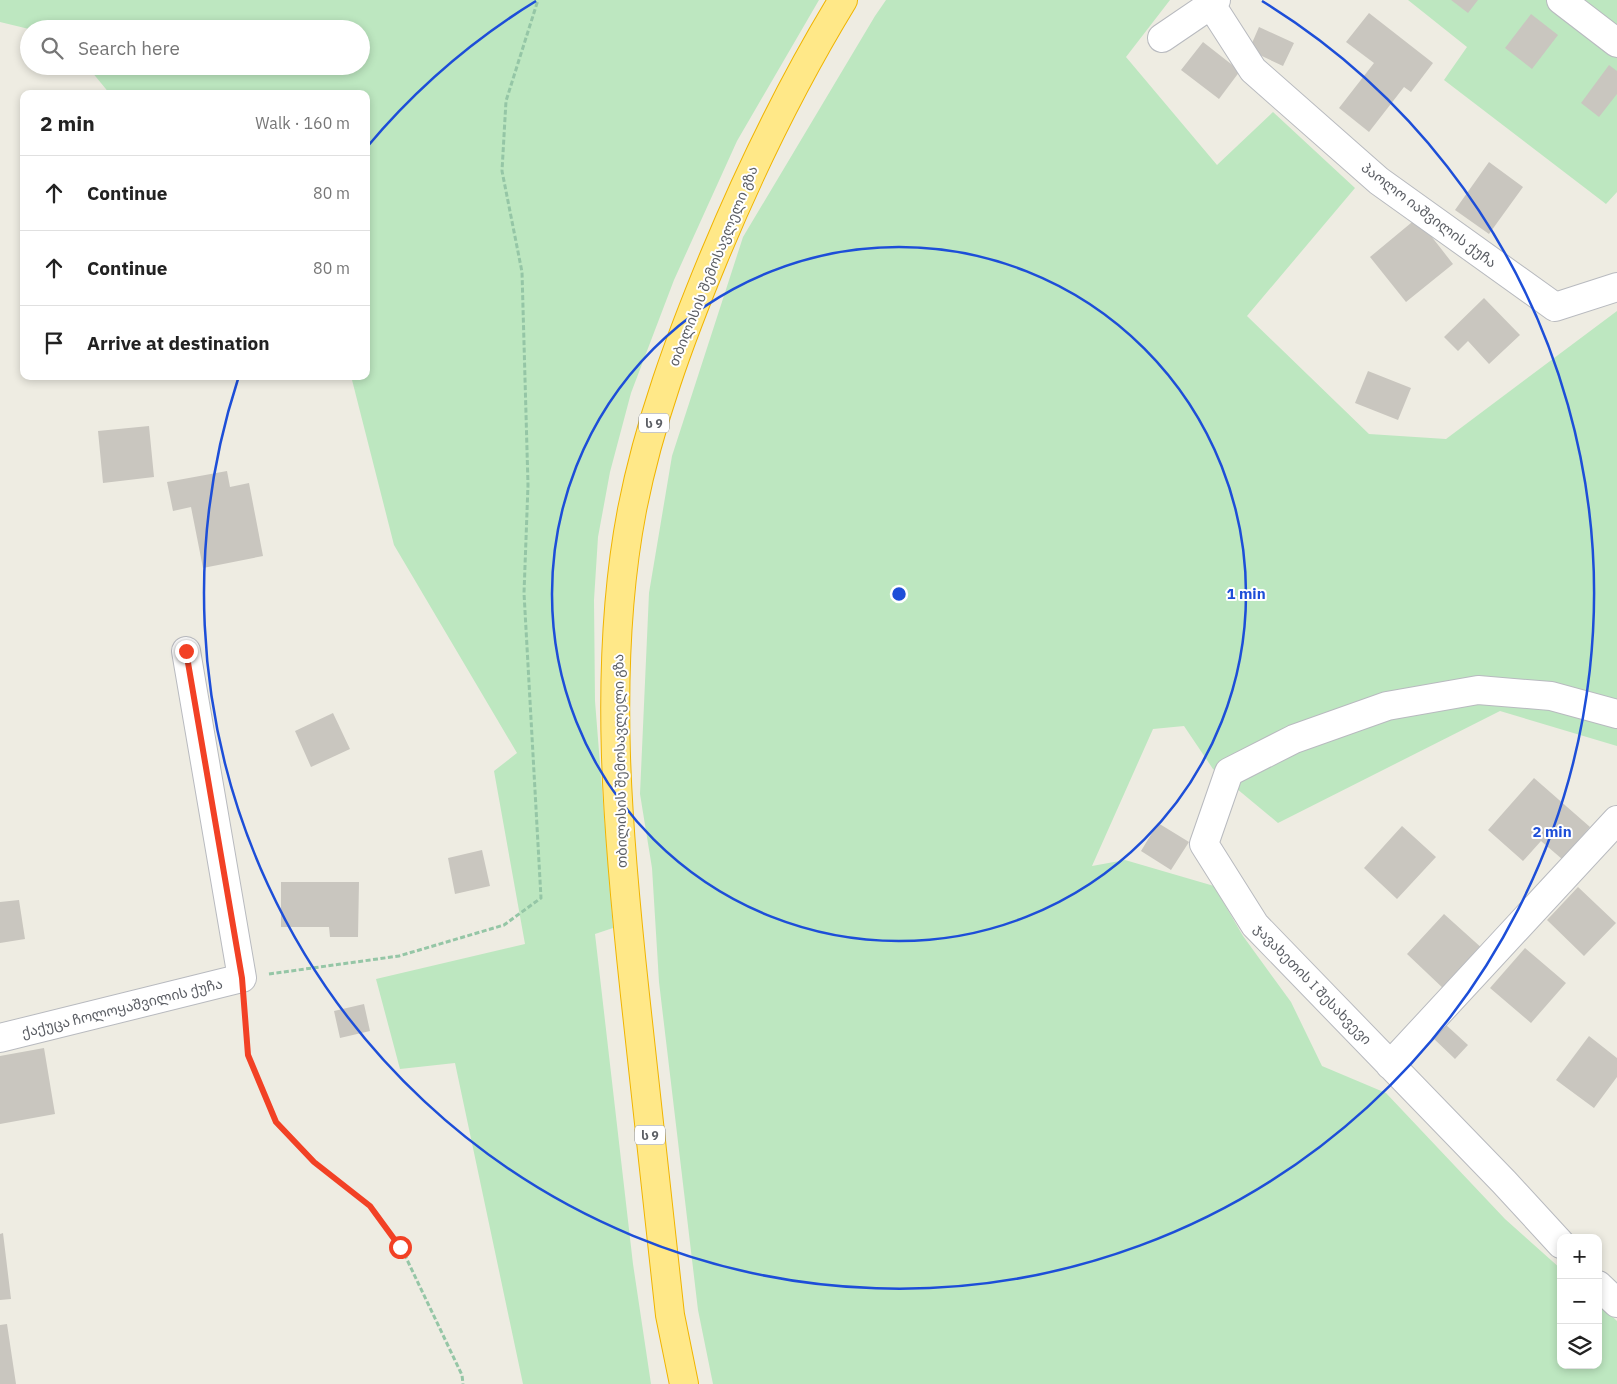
<!DOCTYPE html>
<html lang="en">
<head>
<meta charset="utf-8">
<style>
	:root { --surface:#fff; --page:#f2f2f2; --text:#222; --muted:#767676; --line:#e0e0e0 }
	body { margin:0; font-family:"IBM Plex Sans","Noto Sans Georgian",sans-serif; background:var(--page); color:var(--text) }
	.controls { position:absolute; right:15px; bottom:15px; display:grid; overflow:hidden; border-radius:10px; box-shadow:0 2px 8px #0003 }
	.controls button { width:45px; height:45px; display:grid; place-items:center; padding:0; border:0; border-bottom:1px solid var(--line); background:var(--surface); color:var(--text); font:25px sans-serif }
	.stop { position:absolute; width:15px; height:15px; margin:-11px; border:4px solid #f24125; border-radius:50%; background:#fff }
	.stop.end { background:#f24125; border-color:#fff; box-shadow:0 1px 5px #0008 }
	.list { margin:0; padding:0; list-style:none }
	h2 { display:flex; justify-content:space-between; align-items:center; height:65px; margin:0; padding:0 20px; font-size:21px }
	h2 small { font-size:16px; font-weight:400; color:var(--muted) }
	.list li { display:grid; grid-template-columns:32px 1fr auto; gap:15px; align-items:center; box-sizing:border-box; height:75px; padding:0 20px; border-top:1px solid var(--line) }
	.list b { display:block; font-size:19px; white-space:nowrap }
	.list em { font-size:16px; font-style:normal; color:var(--muted) }
	.icon { flex:none; width:28px; height:28px; fill:none; stroke:currentColor; stroke-width:2; stroke-linecap:round; stroke-linejoin:round }
	.map { position:relative; flex:none; width:1617px; height:1384px; overflow:hidden }
	.search { position:absolute; background:var(--surface); box-shadow:0 2px 8px #0003; left:20px; top:20px; width:350px; height:55px; display:flex; align-items:center; gap:12px; box-sizing:border-box; padding:0 18px; border-radius:28px; color:var(--muted); font-size:19px }
	.panel { position:absolute; background:var(--surface); box-shadow:0 2px 8px #0003; left:20px; top:90px; width:350px; height:290px; border-radius:10px }
	.map>svg:first-child { display:block }
	.green { fill:#bde7c0 }
	.building { fill:#c9c6bf }
	.lines { fill:none; stroke-linecap:round; stroke-linejoin:round }
	.minor-casing { stroke:#b8babf; stroke-width:30 }
	.highway-casing { stroke:#f0b400; stroke-width:30 }
	.path { stroke:#95c6a6; stroke-width:3; stroke-dasharray:5 2.5; stroke-linecap:butt }
	.minor { stroke:#fff; stroke-width:28 }
	.highway { stroke:#ffe888; stroke-width:28 }
	.route { stroke:#f24125; stroke-width:6 }
	.ring { fill:none; stroke:#1d4ed8; stroke-width:2.5 }
	.labels { text-anchor:middle; dominant-baseline:central; stroke-width:4; stroke-linejoin:round; paint-order:stroke }
	.shield { fill:#fff; stroke:#8c8e92; stroke-width:1 }
	.shield-label { font-size:12px; font-weight:bold; fill:#5b5e64 }
	.street-label { font-size:14px; fill:#5b5e64; stroke:#fff }
	.centre { fill:#1d4ed8; stroke:#fff; stroke-width:2.5 }
	.ring-label { font-size:15px; text-anchor:middle; font-weight:bold; fill:#1d4ed8; stroke:#fff; stroke-width:4; stroke-linejoin:round; paint-order:stroke }
</style>
</head>
<body>
<div class="map">
<svg width="1617" height="1384" viewBox="0 0 1617 1384">
	<rect width="100%" height="100%" fill="#eeece2"/>
	<path class="green" d="M 0,0 L 819,0 L 737,141 L 674,280 L 631,393 L 610,472 L 598,537 L 594,600 L 595,701 L 613,928 L 595,934 L 633,1264 L 651,1384 L 523,1384 L 455,1063 L 400,1069 L 376,979 L 525,944 L 494,771 L 517,753 L 394,545 L 351,376 L 366,376 L 366,94 L 110,94 L 87,66 L 361,66 L 361,29 L 29,29 L 0,22 Z
		M 886,0 L 1170,0 L 1126,57 L 1217,165 L 1273,112 L 1355,188 L 1247,316 L 1369,434 L 1446,439 L 1617,311 L 1617,746 L 1500,711 L 1278,823 L 1213,769 L 1184,726 L 1153,729 L 1092,866 L 1125,860 L 1214,886 L 1243,936 L 1291,1002 L 1322,1066 L 1386,1093 L 1505,1219 L 1561,1269 L 1561,1365 L 1598,1365 L 1598,1303 L 1617,1321 L 1617,1384 L 713,1384 L 698,1310 L 659,982 L 652,868 L 640,794 L 649,593 L 672,456 L 743,237 L 875,16 Z
		M 1408,0 L 1617,0 L 1617,192 L 1606,204 L 1444,80 L 1467,47 Z"/>
	<path class="building" d="M 1451,0 L 1478,0 L 1468,13 Z
		M 1369,13 L 1433,63 L 1411,92 L 1404,87 L 1369,132 L 1339,108 L 1374,63 L 1346,42 Z
		M 1531,14 L 1558,35 L 1532,69 L 1505,48 Z
		M 1259,27 L 1294,43 L 1283,66 L 1249,50 Z
		M 1203,42 L 1240,71 L 1219,99 L 1181,70 Z
		M 1609,65 L 1617,71 L 1617,94 L 1599,117 L 1581,103 Z
		M 1489,162 L 1523,187 L 1489,234 L 1455,210 Z
		M 1417,218 L 1453,264 L 1406,302 L 1370,257 Z
		M 1484,298 L 1520,335 L 1489,364 L 1468,341 L 1458,351 L 1444,337 Z
		M 1368,371 L 1411,388 L 1398,420 L 1355,403 Z
		M 149,426 L 154,477 L 103,483 L 98,431 Z
		M 227,471 L 230,487 L 249,483 L 263,556 L 203,568 L 191,507 L 173,511 L 167,482 Z
		M 333,713 L 350,749 L 311,767 L 295,731 Z
		M 1534,778 L 1590,827 L 1562,859 L 1541,841 L 1523,861 L 1488,830 Z
		M 1158,823 L 1189,842 L 1171,870 L 1141,851 Z
		M 1402,826 L 1436,857 L 1397,899 L 1364,868 Z
		M 482,850 L 490,886 L 455,894 L 448,858 Z
		M 281,882 L 359,882 L 358,937 L 330,937 L 329,927 L 281,927 Z
		M 1578,887 L 1616,923 L 1584,956 L 1547,920 Z
		M 19,900 L 25,939 L 0,943 L 0,902 Z
		M 1444,914 L 1484,950 L 1446,991 L 1407,954 Z
		M 1525,948 L 1566,983 L 1531,1023 L 1490,988 Z
		M 364,1004 L 370,1031 L 340,1038 L 334,1011 Z
		M 1445,1024 L 1468,1045 L 1455,1059 L 1432,1037 Z
		M 1589,1036 L 1617,1058 L 1617,1077 L 1594,1108 L 1556,1080 Z
		M 44,1048 L 55,1114 L 0,1124 L 0,1056 Z
		M 3,1233 L 11,1299 L 0,1300 L 0,1234 Z
		M 7,1324 L 16,1384 L 0,1384 L 0,1325 Z"/>
	<g class="lines">
		<defs>
			<path id="minor" d="M 1208,0 L 1253,70 L 1379,181 L 1555,307 L 1617,287
				M 1561,0 L 1617,43
				M 1162,38 L 1212,4 L 1216,0
				M 0,1038 L 242,978 L 186,651
				M 1390,1065 L 1617,820
				M 1561,1244 L 1504,1182 L 1255,925 L 1204,844 L 1229,772 L 1294,739 L 1387,706 L 1478,690 L 1551,696 L 1617,714
				M 1598,1285 L 1617,1303"/>
			<path id="highway" d="M 684,1384 L 670,1315 C 658,1208 647,1101 635,995 C 618,838 602,667 632,510 C 649,423 680,339 714,257 C 751,168 793,82 843,0"/>
		</defs>
		<use href="#minor" class="minor-casing"/>
		<use href="#highway" class="highway-casing"/>
		<path class="path" d="M 269,974 L 399,956 L 504,925 L 541,898 L 524,593 L 528,485 L 522,272 L 502,171 L 506,101 L 538,0
			M 244,1006 L 248,1055 L 276,1122 L 314,1162 L 370,1205 L 401,1247 L 462,1375 L 463,1384"/>
		<use href="#minor" class="minor"/>
		<use href="#highway" class="highway"/>
	</g>
	<g class="lines">
		<path class="route" d="M 186,651 L 242,978 L 248,1055 L 276,1122 L 314,1162 L 370,1206 L 400,1247"/>
	</g>
	<g class="ring">
		<circle cx="899" cy="594" r="347"/>
		<path d="M367 147A695 695 0 0 1 536 1M1262 1A695 695 0 1 1 238 379"/>
	</g>
	<g class="labels">
		<g class="shield">
			<rect x="639" y="413.5" width="30" height="19" rx="4"/>
			<rect x="635" y="1125.5" width="30" height="19" rx="4"/>
		</g>
		<g class="shield-label">
			<text x="654" y="423">ს 9</text>
			<text x="650" y="1135">ს 9</text>
		</g>
		<g class="street-label">
			<text transform="translate(1429 215) rotate(37)">პაოლო იაშვილის ქუჩა</text>
			<text transform="translate(713 266) rotate(-68)">თბილისის შემოსავლელი გზა</text>
			<text transform="translate(620 761) rotate(-91)">თბილისის შემოსავლელი გზა</text>
			<text transform="translate(1313 984) rotate(46)">ჯავახეთის I შესახვევი</text>
			<text transform="translate(122 1008) rotate(-14)">ქაქუცა ჩოლოყაშვილის ქუჩა</text>
		</g>
	</g>
	<circle cx="899" cy="594" r="8" class="centre"/>
	<g class="ring-label">
		<text x="1246" y="599">1 min</text>
		<text x="1552" y="837">2 min</text>
	</g>
</svg>
<div class="controls">
<button>+</button>
<button>−</button>
<button><svg class="icon" aria-label="layers" viewBox="0 0 24 24"><path d="M12 4l9 5-9 5-9-5zM3 14l9 5 9-5"/></svg></button>
</div>
<div class="stop" style="left:400px;top:1247px"></div>
<div class="stop end" style="left:186px;top:651px"></div>
<div class="search"><svg class="icon" aria-label="search" viewBox="0 0 24 24"><circle cx="10" cy="10" r="6"/><path d="M15 15l6 6"/></svg>Search here</div>
<section class="panel">
<h2>2 min<small>Walk · 160 m</small></h2>
<ul class="list">
<li><svg class="icon" aria-label="ahead" viewBox="0 0 24 24"><path d="M12 20V5M6 11l6-6 6 6"/></svg><div><b>Continue</b></div><em>80 m</em></li>
<li><svg class="icon" aria-label="ahead" viewBox="0 0 24 24"><path d="M12 20V5M6 11l6-6 6 6"/></svg><div><b>Continue</b></div><em>80 m</em></li>
<li><svg class="icon" aria-label="arrive" viewBox="0 0 24 24"><path d="M6 21V4h12l-3 4 3 4H6"/></svg><div><b>Arrive at destination</b></div></li>
</ul>
</section>
</div>
</body>
</html>
